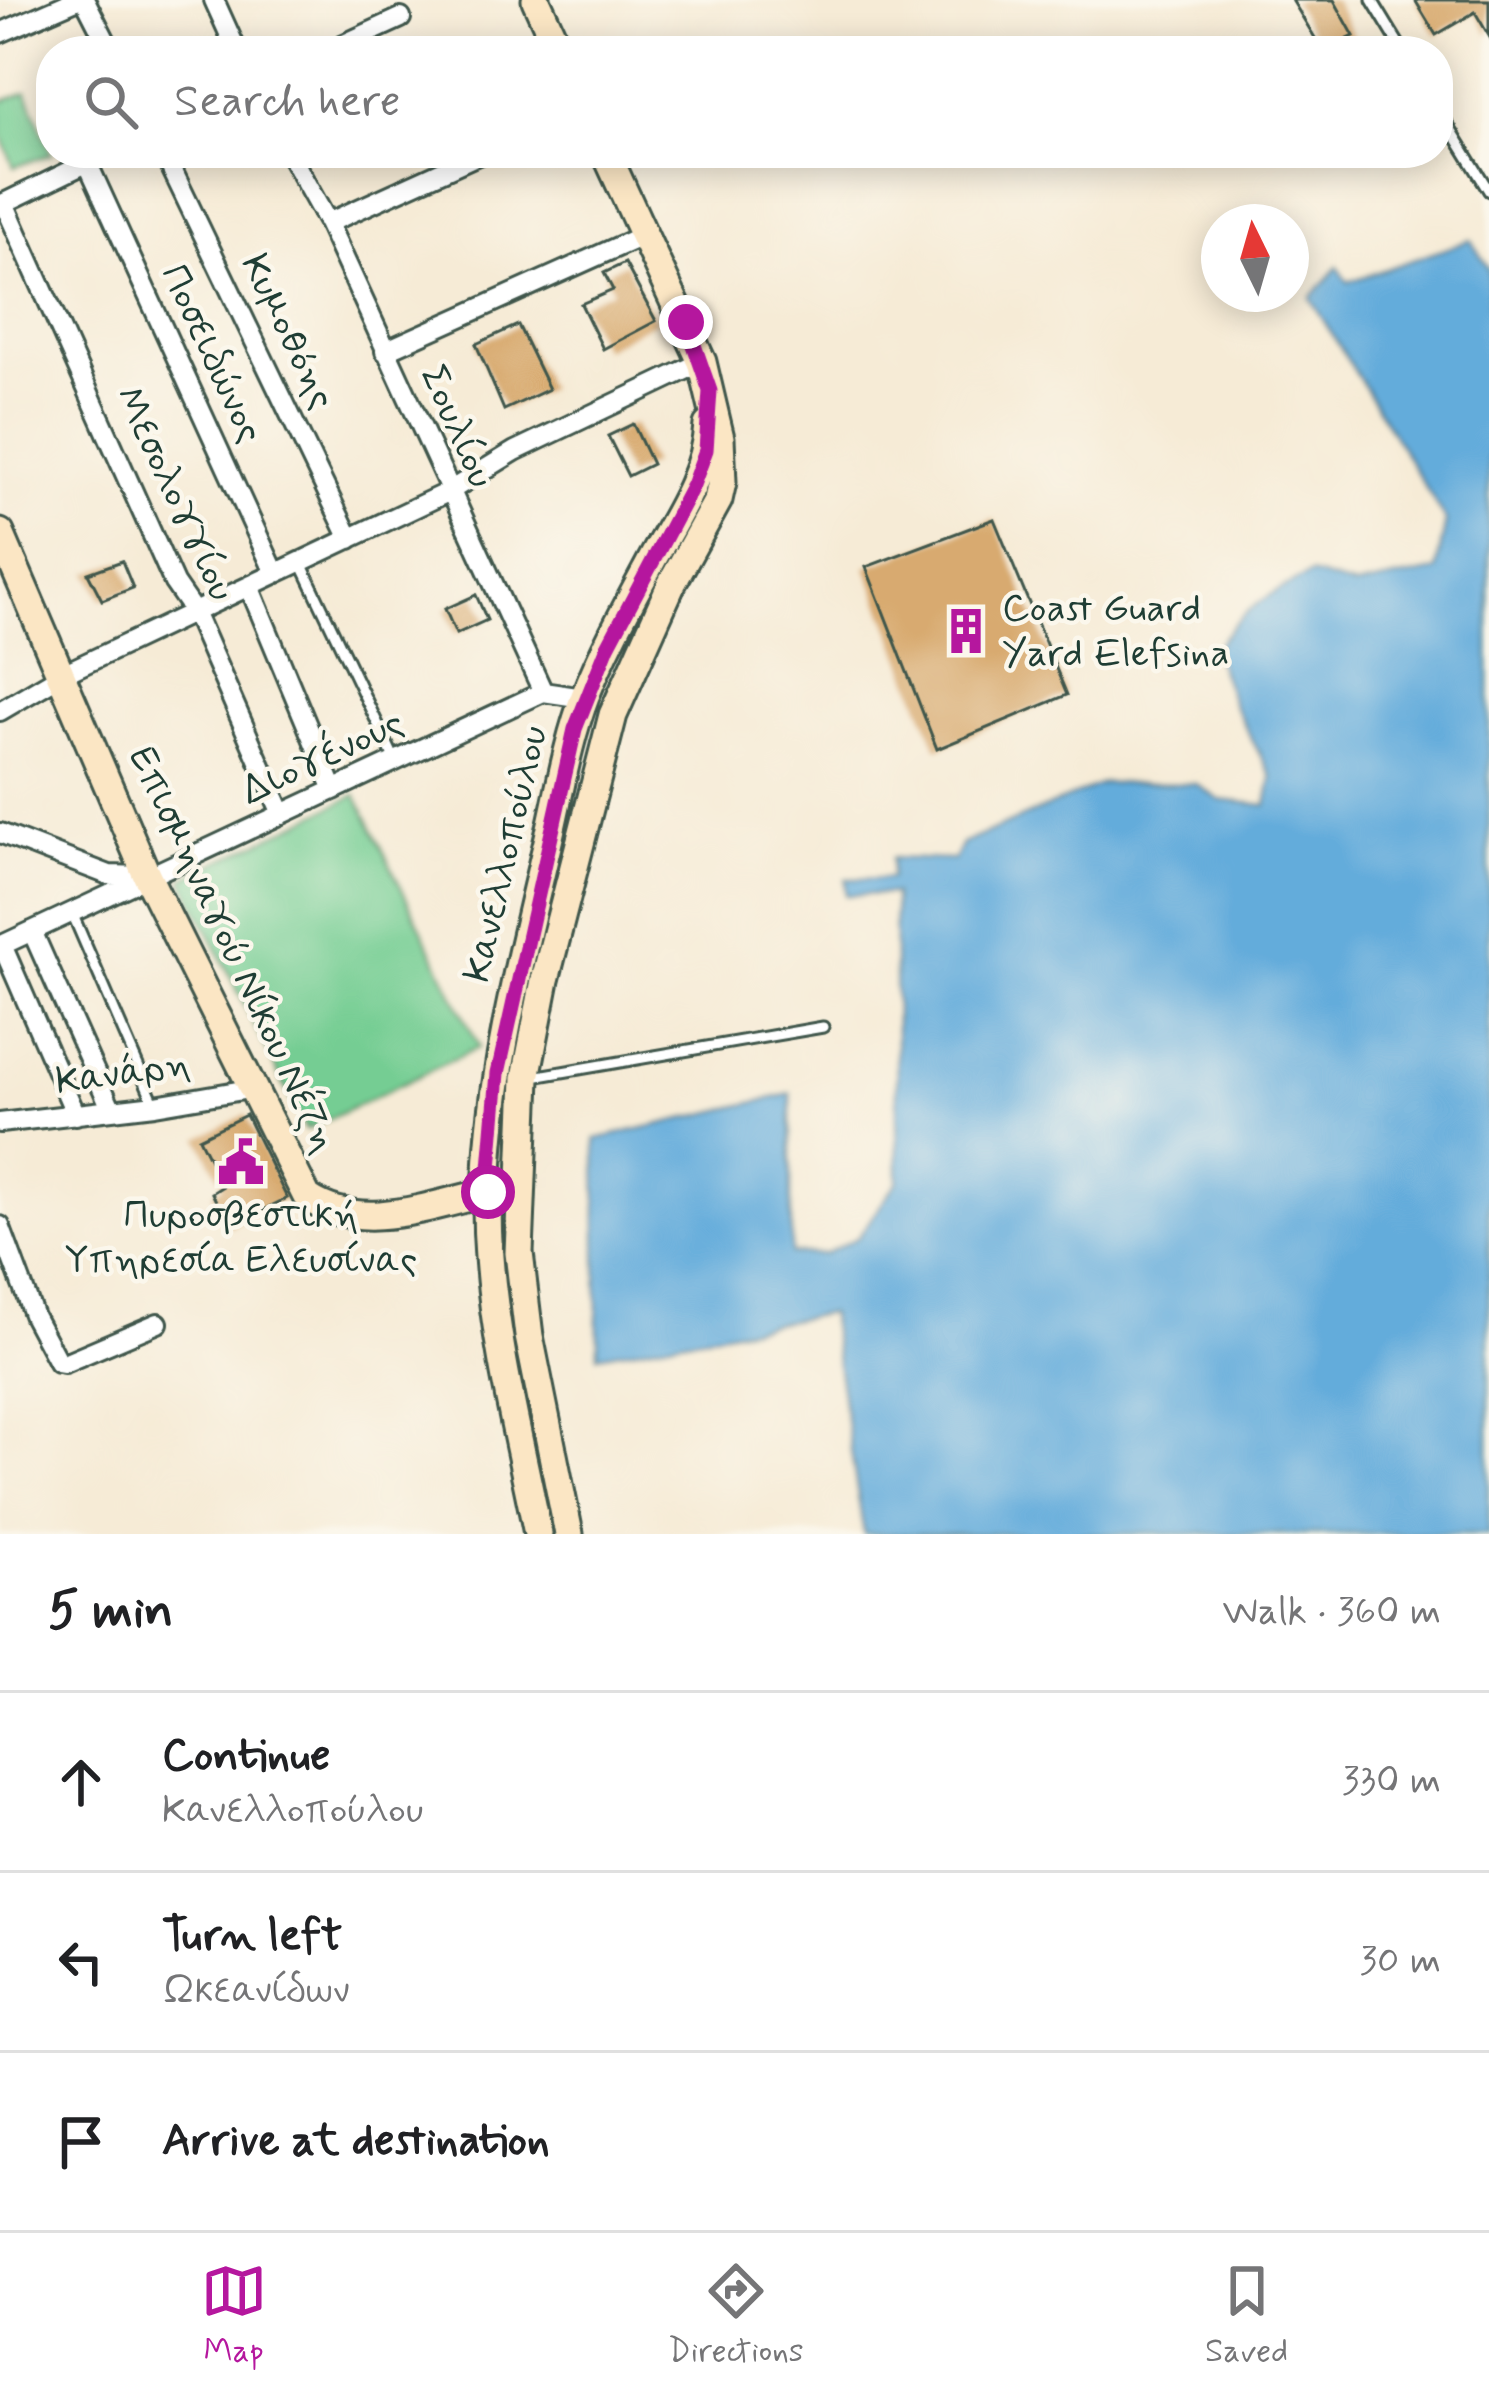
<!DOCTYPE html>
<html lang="en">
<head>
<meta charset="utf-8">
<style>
	:root { --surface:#fff; --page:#f6f6f6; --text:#202124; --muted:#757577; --line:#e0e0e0; --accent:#b5179e }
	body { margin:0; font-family:Mynerve,sans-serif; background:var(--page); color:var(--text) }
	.compass { position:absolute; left:1201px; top:204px; width:108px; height:108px; border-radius:50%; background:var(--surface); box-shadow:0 6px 30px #0003; rotate:355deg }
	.stop { position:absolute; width:36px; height:36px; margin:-27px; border:9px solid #b5179e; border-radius:50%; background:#fff }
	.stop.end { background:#b5179e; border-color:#fff; box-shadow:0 3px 12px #0008 }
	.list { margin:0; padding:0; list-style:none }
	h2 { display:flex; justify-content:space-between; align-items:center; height:156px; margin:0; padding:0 48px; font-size:51px }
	h2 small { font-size:39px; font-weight:400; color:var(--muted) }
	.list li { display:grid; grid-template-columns:78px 1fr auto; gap:36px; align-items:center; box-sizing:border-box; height:180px; padding:0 48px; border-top:3px solid var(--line) }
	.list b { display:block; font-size:45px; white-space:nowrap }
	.list p { margin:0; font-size:39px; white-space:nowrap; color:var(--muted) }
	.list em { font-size:39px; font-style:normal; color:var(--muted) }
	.icon { flex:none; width:66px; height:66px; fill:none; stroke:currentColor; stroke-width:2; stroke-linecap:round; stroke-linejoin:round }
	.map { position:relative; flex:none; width:1489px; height:1534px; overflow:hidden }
	.search { position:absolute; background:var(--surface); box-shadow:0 6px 30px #0003; left:36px; right:36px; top:36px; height:132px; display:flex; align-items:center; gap:30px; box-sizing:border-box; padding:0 42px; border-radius:48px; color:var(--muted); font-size:45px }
	.sheet { height:696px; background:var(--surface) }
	nav { display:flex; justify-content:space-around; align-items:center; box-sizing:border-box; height:168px; border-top:3px solid var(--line); background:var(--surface); font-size:33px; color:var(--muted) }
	nav a { display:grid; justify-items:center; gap:6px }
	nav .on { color:var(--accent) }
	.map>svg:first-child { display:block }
	.green { fill:#74cd93; stroke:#4a8564; stroke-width:3 }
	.water { fill:#64acdb; stroke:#427488; stroke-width:3 }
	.building { fill:#d8aa6f }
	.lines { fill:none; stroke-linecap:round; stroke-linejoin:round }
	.lane-casing { stroke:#3f574c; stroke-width:15 }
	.street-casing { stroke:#3f574c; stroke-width:24 }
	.secondary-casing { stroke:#3f574c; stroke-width:33 }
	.lane { stroke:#fff; stroke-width:9 }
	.street { stroke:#fff; stroke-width:18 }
	.secondary { stroke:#fbe6c4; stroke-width:27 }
	.route { stroke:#b5179e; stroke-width:15 }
	.labels { text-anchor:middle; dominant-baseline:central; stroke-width:9; stroke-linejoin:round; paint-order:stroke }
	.street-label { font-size:39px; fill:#1f3d34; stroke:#fbf7ec }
	.poi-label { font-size:39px; fill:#1f3d34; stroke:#fbf7ec; text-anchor:start }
</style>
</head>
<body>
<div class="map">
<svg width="1489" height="1534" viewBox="0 0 1489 1534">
	<rect width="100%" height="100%" fill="#fbf7ec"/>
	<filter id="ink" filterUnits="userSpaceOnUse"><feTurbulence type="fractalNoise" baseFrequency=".00833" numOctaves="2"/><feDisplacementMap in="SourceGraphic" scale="24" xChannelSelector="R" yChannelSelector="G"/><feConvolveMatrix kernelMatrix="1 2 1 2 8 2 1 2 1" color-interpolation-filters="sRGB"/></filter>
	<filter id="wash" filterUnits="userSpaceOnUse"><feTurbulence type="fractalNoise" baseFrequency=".004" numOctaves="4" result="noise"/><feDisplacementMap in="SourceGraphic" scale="48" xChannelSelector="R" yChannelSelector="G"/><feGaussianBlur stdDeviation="2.7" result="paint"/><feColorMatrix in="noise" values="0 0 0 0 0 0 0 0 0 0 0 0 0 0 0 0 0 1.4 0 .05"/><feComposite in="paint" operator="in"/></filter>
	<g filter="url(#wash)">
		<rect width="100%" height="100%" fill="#f6ebd6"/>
		<path class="green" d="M 27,92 L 51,154 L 14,167 L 0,132 L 0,102 Z
			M 356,795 L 479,1047 L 306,1130 L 183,879 Z"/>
		<path class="water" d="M 1471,240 L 1489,270 L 1489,1534 L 864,1534 L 829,1313 L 598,1355 L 596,1139 L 791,1094 L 791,1254 L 824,1254 L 858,1237 L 898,1181 L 894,894 L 846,895 L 846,879 L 891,878 L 892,858 L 954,860 L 962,844 L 1103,783 L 1196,784 L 1220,800 L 1267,805 L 1272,777 L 1233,704 L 1213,650 C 1243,609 1265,596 1311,574 L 1355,587 L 1436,571 L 1446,521 L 1310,298 L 1338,267 L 1348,282 Z"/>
		<g id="blocks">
			<path class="building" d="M 1292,0 L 1334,0 L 1354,36 L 1323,51 Z
				M 1415,0 L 1489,0 L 1489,36 L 1475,12 L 1436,35 Z
				M 625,263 L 656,321 L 603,349 L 581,304 L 613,290 L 604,273 Z
				M 518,325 L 549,389 L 504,410 L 476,344 Z
				M 633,424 L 652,464 L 628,476 L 608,436 Z
				M 994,519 L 1067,695 L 937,749 L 866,567 Z
				M 122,561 L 133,588 L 102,600 L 88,573 Z
				M 476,595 L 487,620 L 456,634 L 445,609 Z
				M 246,1115 L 287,1198 L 229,1227 L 212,1193 L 223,1186 L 199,1138 Z"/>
		</g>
	</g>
	<g filter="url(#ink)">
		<use href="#blocks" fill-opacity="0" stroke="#3f574c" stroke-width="3"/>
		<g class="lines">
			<defs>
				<path id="lane" d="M 1372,0 L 1403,51
					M 1438,108 L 1489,191
					M 301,563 L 395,760
					M 72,913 L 155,1105
					M 533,1077 L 823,1027"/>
				<path id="street" d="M 85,0 L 111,51
					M 214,0 L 237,51
					M 0,33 L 76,0
					M 329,51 L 401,18
					M 164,153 L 350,539
					M 289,153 L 328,223 L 543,692 L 584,698
					M 87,162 L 275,573
					M 4,203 L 174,583 L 194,612 L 282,814
					M 0,205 L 107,153
					M 328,223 L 482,153
					M 385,351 L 644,235
					M 249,586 L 334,790
					M 0,711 L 63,674 L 448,492 L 515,451 L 702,362
					M 0,833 L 109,875 L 143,876
					M 32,931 L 111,1108
					M 2,945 L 76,1115
					M 0,946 L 543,692
					M 0,1123 L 155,1105 L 255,1088
					M 0,1226 L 34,1317 L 58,1362 L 64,1363 L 158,1323"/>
				<path id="secondary" d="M 536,0 L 559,51
					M 0,533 L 147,876 L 307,1197 C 365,1237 442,1200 505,1189
					M 538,1534 C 520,1443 496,1350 489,1257 C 478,1121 515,985 545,854 C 558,802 566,746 585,696 C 604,648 629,603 653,558 C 677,515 705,474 708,425
					M 569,1534 L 529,1336 L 519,1253 L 526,1078 L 545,980 L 613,715 L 671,585 L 718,500 L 722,482 L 720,438 L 702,362 L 606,153"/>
			</defs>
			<use href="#lane" class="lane-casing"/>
			<use href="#street" class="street-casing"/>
			<use href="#secondary" class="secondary-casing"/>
			<use href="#lane" class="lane"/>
			<use href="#street" class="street"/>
			<use href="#secondary" class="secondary"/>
		</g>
	</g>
	<g class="lines" filter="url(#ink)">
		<path class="route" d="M 488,1192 L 498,1073 L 575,729 L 608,646 L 693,485 L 706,450 L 710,391 L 686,322"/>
	</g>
	<defs>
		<symbol id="building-bare" viewBox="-9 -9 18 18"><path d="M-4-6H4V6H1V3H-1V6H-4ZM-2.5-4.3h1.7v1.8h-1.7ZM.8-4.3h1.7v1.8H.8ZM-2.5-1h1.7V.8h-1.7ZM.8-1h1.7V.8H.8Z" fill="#b5179e" stroke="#fbf7ec" stroke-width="2.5" paint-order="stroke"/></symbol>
		<symbol id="civic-bare" viewBox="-9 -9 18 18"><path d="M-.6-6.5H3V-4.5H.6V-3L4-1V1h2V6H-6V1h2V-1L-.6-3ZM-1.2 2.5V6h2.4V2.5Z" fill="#b5179e" stroke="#fbf7ec" stroke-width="2.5" paint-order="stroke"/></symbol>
	</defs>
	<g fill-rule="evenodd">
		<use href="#building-bare" x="933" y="598" width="66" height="66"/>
		<use href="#civic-bare" x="208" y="1129" width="66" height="66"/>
	</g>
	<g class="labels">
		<g class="street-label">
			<text transform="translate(287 332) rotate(64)">Κυμοθόης</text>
			<text transform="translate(211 354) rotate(65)">Ποσειδώνος</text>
			<text transform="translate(456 427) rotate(66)">Σουλίου</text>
			<text transform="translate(174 494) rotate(65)">Μεσολογγίου</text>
			<text transform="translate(323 758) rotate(-25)">Διογένους</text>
			<text transform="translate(507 854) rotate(-77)">Κανελλοπούλου</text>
			<text transform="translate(232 950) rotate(65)">Επισμηναγού Νίκου Νέζη</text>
			<text transform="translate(123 1074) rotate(-8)">Κανάρη</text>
		</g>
		<g class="poi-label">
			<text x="1002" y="609">Coast Guard<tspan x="1002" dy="45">Yard Elefsina</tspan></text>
			<text x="241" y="1216" text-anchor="middle">Πυροσβεστική<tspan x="241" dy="45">Υπηρεσία Ελευσίνας</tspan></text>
		</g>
	</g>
</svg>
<svg class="compass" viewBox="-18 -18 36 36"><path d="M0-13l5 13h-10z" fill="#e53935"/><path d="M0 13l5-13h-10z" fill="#757577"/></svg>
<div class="stop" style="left:488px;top:1192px"></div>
<div class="stop end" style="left:686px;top:322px"></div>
<div class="search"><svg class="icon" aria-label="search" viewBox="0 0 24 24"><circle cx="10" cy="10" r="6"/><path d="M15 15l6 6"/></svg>Search here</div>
</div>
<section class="sheet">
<h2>5 min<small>Walk · 360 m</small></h2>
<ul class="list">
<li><svg class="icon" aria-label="ahead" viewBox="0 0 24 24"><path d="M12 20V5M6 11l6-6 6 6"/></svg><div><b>Continue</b><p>Κανελλοπούλου</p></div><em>330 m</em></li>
<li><svg class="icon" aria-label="left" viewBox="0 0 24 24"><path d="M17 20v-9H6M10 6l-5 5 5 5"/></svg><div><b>Turn left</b><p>Ωκεανίδων</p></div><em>30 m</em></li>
<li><svg class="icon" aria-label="arrive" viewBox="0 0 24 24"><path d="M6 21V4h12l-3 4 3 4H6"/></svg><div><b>Arrive at destination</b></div></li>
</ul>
</section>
<nav>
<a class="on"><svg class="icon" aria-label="map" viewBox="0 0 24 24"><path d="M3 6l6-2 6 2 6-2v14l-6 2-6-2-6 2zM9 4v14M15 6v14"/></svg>Map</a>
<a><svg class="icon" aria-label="directions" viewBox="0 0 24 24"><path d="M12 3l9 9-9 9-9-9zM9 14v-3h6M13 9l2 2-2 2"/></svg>Directions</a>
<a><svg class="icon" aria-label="saved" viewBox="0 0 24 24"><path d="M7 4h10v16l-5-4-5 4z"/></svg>Saved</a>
</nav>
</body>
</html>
